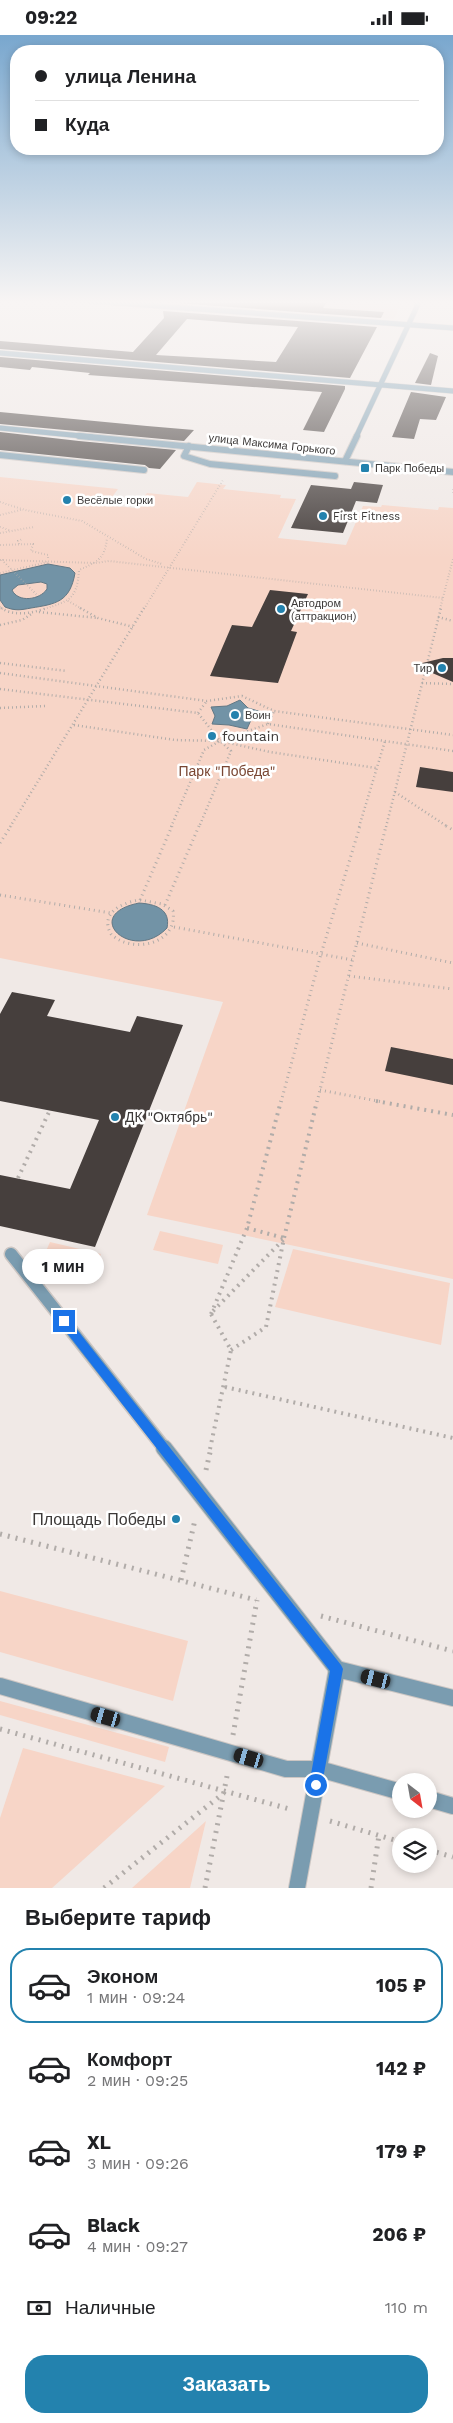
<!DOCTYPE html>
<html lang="ru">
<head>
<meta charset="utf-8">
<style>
  :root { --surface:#fff; --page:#f6f6f6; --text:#202124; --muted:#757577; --line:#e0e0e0; --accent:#2382ae }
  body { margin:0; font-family:"Work Sans",sans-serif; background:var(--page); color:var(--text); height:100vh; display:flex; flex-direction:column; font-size:19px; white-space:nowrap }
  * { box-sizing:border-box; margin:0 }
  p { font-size:16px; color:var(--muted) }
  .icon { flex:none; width:28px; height:28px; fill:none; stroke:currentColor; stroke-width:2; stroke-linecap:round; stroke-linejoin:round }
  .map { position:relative; height:1853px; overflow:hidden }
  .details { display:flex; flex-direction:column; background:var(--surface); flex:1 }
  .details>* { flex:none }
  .top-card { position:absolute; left:10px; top:10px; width:434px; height:110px; border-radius:20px; box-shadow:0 2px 8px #0003; display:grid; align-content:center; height:110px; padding:0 25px; background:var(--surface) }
  .needle { width:32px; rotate:149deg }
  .controls { position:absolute; left:392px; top:1738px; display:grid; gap:10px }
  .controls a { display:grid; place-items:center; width:45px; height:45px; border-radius:50%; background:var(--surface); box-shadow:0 2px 8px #0003; font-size:25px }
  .end { position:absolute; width:22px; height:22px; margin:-11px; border:6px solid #1a73e8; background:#fff; box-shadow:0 0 0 2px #fff }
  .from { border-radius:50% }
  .bubble { position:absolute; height:35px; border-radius:18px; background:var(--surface); box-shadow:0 2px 8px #0003; font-size:16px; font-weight:700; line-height:35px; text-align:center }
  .car { position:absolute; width:15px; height:30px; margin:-15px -8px; border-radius:6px; box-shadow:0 0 4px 1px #0007; background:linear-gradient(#222 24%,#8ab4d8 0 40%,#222 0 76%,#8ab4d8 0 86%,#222 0) }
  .top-card b { display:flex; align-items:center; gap:18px; height:48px; font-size:19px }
  .top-card b+b { border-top:1px solid var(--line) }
  .top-card i { width:12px; height:12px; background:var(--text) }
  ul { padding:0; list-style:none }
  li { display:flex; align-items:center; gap:15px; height:75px; margin:0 10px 8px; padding:0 15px; border:2px solid transparent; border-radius:20px }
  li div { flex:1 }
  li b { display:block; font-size:19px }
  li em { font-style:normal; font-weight:700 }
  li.current { border-color:var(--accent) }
  li>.icon { width:45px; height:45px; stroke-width:1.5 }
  h2 { padding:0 25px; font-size:22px; line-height:60px }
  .pay { display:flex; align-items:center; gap:12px; height:55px; padding:0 25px; font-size:19px }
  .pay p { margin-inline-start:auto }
  .cta { display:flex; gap:10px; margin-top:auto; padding:10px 25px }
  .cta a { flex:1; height:58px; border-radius:20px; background:var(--accent); color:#fff; font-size:20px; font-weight:700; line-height:58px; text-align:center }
  .status { display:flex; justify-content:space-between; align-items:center; height:35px; padding:0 25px; background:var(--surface); direction:ltr }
  .status svg { height:14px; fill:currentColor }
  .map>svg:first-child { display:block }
  .built { fill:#edddd7 }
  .green { fill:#f7d5c7 }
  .water { fill:#7293a6; stroke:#627885; fill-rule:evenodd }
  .building { fill:#463f3d; fill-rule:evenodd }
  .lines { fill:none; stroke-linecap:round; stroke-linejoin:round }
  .service-far1-casing { stroke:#ccc6c3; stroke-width:15 }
  .service-casing { stroke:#ccc6c3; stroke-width:18 }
  .minor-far2-casing { stroke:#ccc6c3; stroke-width:6 }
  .minor-far1-casing { stroke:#ccc6c3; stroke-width:8 }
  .minor-casing { stroke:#ccc6c3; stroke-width:18 }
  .tertiary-far1-casing { stroke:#ccc6c3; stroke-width:6 }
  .tertiary-casing { stroke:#ccc6c3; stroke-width:8 }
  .path-far4 { stroke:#b1aca9; stroke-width:2; stroke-dasharray:0.5 2.5; stroke-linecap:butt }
  .path-far3 { stroke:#b1aca9; stroke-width:2.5; stroke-dasharray:1 3; stroke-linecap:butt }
  .path-far2 { stroke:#b1aca9; stroke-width:3; stroke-dasharray:1 4; stroke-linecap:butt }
  .path-far1 { stroke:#b1aca9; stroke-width:4; stroke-dasharray:2 5; stroke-linecap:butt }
  .path { stroke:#b1aca9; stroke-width:5; stroke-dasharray:2 6; stroke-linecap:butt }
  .service-far1 { stroke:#7a9cb0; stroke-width:12 }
  .service { stroke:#7a9cb0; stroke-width:16 }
  .minor-far2 { stroke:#7a9cb0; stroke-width:5 }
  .minor-far1 { stroke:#7a9cb0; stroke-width:6 }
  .minor { stroke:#7a9cb0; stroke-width:16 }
  .tertiary-far1 { stroke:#7a9cb0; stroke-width:5 }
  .tertiary { stroke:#7a9cb0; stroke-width:6 }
  .route { fill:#1a73e8 }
  .poi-dot { fill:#2382ae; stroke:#fff; stroke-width:2 }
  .labels { text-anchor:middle; stroke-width:5; stroke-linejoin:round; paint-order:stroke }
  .far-street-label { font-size:11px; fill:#3c3938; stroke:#fff }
  .far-poi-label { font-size:11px; fill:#3c3938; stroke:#fff; text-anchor:start }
  .poi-label { font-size:14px; fill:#3c3938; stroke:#fff; text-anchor:start }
  .park-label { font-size:14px; fill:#794632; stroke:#fff }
  .near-poi-label { font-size:16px; fill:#3c3938; stroke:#fff; text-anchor:end }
</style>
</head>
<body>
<div class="status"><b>09:22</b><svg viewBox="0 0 49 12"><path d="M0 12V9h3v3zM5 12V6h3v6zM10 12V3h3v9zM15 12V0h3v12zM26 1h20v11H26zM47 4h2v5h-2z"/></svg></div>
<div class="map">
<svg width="453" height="1853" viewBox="0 0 453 1853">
  <rect width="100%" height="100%" fill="#f0e9e6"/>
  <!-- built -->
  <polygon class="built" points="136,265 403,265 394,284"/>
  <!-- green -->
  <g class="green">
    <polygon points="0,442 118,454 106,470 135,473 147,458 188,462 197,447 226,450 223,454 281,460 280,463 296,464 278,503 346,510 363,471 381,472 382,470 438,475 439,472 453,473 453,1244 147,1180 223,967 0,923"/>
    <polygon points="160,1196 223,1210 218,1229 153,1215"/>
    <polygon points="50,1207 101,1219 91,1242 40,1230"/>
    <polygon points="293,1214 450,1248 441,1310 275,1272"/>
    <polygon points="0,1556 188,1606 173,1666 0,1617"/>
    <polygon points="0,1666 169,1712 165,1727 0,1680"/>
    <polygon points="23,1713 165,1751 52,1853 0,1853 0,1783"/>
    <polygon points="206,1786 190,1853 132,1853"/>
  </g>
  <!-- water -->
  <g class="water">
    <path d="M48,529L70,533L75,538C70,567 56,569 31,573C21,575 15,576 5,572L0,565V540ZM41,547L47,549V554C40,565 18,568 12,555L18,550Z"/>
    <polygon points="240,665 248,673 265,678 251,685 247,694 229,690 212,689 215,681 211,672 227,671"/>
    <path d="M139,868C155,869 171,874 167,893C133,929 79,880 139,868Z"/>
  </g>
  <!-- building -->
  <g class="building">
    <polygon points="163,265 328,265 323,273 384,277 381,283 163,267"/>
    <path d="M163,276L377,292L350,343L0,314V306L133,317L164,283ZM187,284L249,289L298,292L276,327L156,320Z"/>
    <polygon points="430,318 438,321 431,350 415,348"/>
    <polygon points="0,322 345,351 345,354 324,397 303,395 322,357 88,340 90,338 32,332 30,335 0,332"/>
    <polygon points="411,357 446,362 436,385 420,384 414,404 392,402"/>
    <polygon points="0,377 147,391 194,395 184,406 0,389"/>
    <polygon points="0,397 79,406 176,415 160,434 149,433 145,430 0,415"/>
    <polygon points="354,447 383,450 377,468 356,466 343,498 291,493 311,450 351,454"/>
    <polygon points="270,555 308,559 291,596 297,597 278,648 210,641 232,590 252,592"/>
    <polygon points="443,623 453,623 453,647 414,630"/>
    <polygon points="420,732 453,737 453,757 416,752"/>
    <polygon points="12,957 55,965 47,981 130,997 137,981 183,990 95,1212 0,1191 0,1140 70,1154 99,1085 0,1066 0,979"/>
    <polygon points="391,1012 453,1024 453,1050 385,1036"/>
  </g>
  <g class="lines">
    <defs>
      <polyline id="service-far1" points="11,1219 165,1414"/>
      <polyline id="service" points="164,1413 337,1634"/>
      <g id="minor-far2">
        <polyline points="0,318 453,356"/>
        <polyline points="356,402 420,265"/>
      </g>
      <g id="minor-far1">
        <polyline points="189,411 184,421 210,429 335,441"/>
        <polyline points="0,420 144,435"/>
        <polyline points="345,426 357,401"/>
      </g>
      <g id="minor">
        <polyline points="0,1651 286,1734 319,1734 401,1757"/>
        <polyline points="429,1764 453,1771"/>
        <polyline points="297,1853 337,1634 453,1663"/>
      </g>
      <g id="tertiary-far1">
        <polyline points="77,265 453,293"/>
        <polyline points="0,393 92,402"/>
      </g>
      <polyline id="tertiary" points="79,401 453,437"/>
    </defs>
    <!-- service-far1 casing -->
    <use href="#service-far1" class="service-far1-casing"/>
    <!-- service casing -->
    <use href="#service" class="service-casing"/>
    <!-- minor-far2 casing -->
    <use href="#minor-far2" class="minor-far2-casing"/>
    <!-- minor-far1 casing -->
    <use href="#minor-far1" class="minor-far1-casing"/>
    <!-- minor casing -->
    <use href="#minor" class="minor-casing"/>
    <!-- tertiary-far1 casing -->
    <use href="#tertiary-far1" class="tertiary-far1-casing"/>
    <!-- tertiary casing -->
    <use href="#tertiary" class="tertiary-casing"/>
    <!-- path-far4 -->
    <g class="path-far4">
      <polyline points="453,454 453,458"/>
      <polyline points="0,467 25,475 82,486 146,524 162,529"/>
      <polyline points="0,480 21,475"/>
      <polyline points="0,492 9,495"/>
      <polyline points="0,498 34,492"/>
      <polyline points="19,509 18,506 23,504"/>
      <polyline points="0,510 33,509 31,516 48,520 48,525"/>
      <polyline points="0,525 95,528 109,526 443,563"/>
      <polyline points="2,525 37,560"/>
      <polyline points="0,538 48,527"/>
      <polyline points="68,566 82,574"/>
      <polyline points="0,572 3,574"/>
      <path d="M44,574C69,566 77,565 79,535C97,527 105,524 107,503"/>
      <polyline points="144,574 223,445"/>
      <polyline points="440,574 453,524"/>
    </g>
    <!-- path-far3 -->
    <g class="path-far3">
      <path d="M1,573C15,582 33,578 47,573"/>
      <polyline points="80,573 98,583 133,592"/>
      <polyline points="39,577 98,583"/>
      <polyline points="438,582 453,586"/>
      <polyline points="0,590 22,585 33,578"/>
      <polyline points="0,628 67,636"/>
      <polyline points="0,638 207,666 242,661 274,676 453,700"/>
      <polyline points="422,648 453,649"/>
      <polyline points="0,654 198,678 220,706 268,689 453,716"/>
      <polyline points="0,673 45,671"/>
      <polyline points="198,678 206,667"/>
      <polyline points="268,689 274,676"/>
      <polyline points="74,690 175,705 220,706 270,717 376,733"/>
      <polyline points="395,757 448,792"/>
      <polyline points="10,792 144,573"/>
      <polyline points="171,792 204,715 220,706 231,716 199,792"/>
      <polyline points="359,792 385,706"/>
      <polyline points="386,792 441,573"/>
    </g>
    <!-- path-far2 -->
    <g class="path-far2">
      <polyline points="446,791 453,795"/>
      <polyline points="0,808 11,791"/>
      <polyline points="0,860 111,878"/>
      <polyline points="140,865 172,791"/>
      <path d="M140,865L162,869L173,876C178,910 131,919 111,899C99,878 123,867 140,865Z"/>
      <polyline points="165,870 199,791"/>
      <polyline points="174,892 353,925"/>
      <polyline points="357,908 453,928"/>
      <polyline points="349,941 453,954"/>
      <polyline points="320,1055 383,1067"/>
      <polyline points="281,1067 321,919 360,791"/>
      <polyline points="317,1067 386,791"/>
    </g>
    <!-- path-far1 -->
    <g class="path-far1">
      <polyline points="376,1066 453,1080"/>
      <polyline points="18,1143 50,1075"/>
      <polyline points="247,1193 284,1203"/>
      <polyline points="213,1276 284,1204"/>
      <polyline points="211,1279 247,1193 281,1066"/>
      <polyline points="231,1315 266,1292 284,1203 317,1066"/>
      <polyline points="225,1352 453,1403"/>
      <polyline points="210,1414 231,1315 211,1279"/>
    </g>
    <!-- path -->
    <g class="path">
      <polyline points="206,1435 211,1413"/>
      <polyline points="0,1499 256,1565"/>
      <polyline points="181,1545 195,1485"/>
      <polyline points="321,1581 453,1616"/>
      <polyline points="0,1694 293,1775"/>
      <polyline points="233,1700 257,1565"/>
      <polyline points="330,1786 401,1807"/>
      <polyline points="429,1815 453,1822"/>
      <polyline points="104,1853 224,1758"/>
      <polyline points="205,1853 228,1736"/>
      <polyline points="371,1853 379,1800"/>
    </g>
    <!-- service-far1 -->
    <use href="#service-far1" class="service-far1"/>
    <!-- service -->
    <use href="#service" class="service"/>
    <!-- minor-far2 -->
    <use href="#minor-far2" class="minor-far2"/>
    <!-- minor-far1 -->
    <use href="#minor-far1" class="minor-far1"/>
    <!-- minor -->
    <use href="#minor" class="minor"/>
    <!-- tertiary-far1 -->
    <use href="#tertiary-far1" class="tertiary-far1"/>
    <!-- tertiary -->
    <use href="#tertiary" class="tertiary"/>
  </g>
  <!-- sky -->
  <linearGradient id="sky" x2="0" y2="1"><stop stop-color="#79a7ce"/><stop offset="0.51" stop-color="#f8f5f4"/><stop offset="1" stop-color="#f8f5f4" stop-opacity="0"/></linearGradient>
  <rect width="453" height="524" fill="url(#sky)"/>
  <!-- route -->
  <polygon class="route" points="64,1281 67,1282 341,1630 343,1634 321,1755 316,1757 311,1755 309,1750 330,1636 60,1289 60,1282"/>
  <!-- markers -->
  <g class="poi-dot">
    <rect x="360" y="428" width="10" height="10" rx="2.5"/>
    <circle cx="67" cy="465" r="5"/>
    <circle cx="323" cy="481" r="5"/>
    <circle cx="281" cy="574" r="5"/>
    <circle cx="442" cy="633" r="5"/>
    <circle cx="235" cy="680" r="5"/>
    <circle cx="212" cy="701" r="5"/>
    <circle cx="115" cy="1082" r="5"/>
    <circle cx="176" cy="1484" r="5"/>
  </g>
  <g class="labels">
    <!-- far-street labels -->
    <g class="far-street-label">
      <text transform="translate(272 409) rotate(6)" y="4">улица Максима Горького</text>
    </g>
    <!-- far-poi labels -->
    <g class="far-poi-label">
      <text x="375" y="437">Парк Победы</text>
      <text x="77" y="469">Весёлые горки</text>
      <text x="333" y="485">First Fitness</text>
      <text x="291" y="572">Автодром<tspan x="291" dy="13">(аттракцион)</tspan></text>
      <text x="432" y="637" text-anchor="end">Тир</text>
      <text x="245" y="684">Воин</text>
    </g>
    <!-- poi labels -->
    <g class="poi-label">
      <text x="222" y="706">fountain</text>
      <text x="125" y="1087">ДК "Октябрь"</text>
    </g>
    <!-- park labels -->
    <g class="park-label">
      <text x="227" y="741">Парк "Победа"</text>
    </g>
    <!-- near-poi labels -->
    <g class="near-poi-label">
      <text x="166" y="1490">Площадь Победы</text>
    </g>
  </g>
</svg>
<div class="controls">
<a><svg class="needle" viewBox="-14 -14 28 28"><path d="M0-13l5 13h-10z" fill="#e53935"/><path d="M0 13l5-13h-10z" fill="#757577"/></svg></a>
<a><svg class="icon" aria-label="layers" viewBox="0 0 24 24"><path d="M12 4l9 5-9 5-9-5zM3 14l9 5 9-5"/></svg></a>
</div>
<i class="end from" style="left:316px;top:1750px"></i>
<i class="end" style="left:64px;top:1286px"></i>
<div class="bubble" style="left:22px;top:1214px;width:82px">1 мин</div>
<i class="car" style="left:376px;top:1644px;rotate:284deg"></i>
<i class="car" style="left:106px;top:1682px;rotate:286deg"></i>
<i class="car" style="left:249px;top:1723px;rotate:286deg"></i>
<div class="top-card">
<b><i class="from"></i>улица Ленина</b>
<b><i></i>Куда</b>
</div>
</div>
<section class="details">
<h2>Выберите тариф</h2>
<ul>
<li class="current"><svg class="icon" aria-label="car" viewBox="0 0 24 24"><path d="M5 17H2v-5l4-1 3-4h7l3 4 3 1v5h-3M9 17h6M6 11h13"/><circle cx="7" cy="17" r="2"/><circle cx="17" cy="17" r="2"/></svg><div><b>Эконом</b><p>1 мин · 09:24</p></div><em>105 ₽</em></li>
<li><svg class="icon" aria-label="car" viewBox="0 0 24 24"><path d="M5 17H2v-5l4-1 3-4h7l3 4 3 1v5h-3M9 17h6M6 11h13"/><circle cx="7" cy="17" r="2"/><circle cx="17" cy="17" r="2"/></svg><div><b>Комфорт</b><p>2 мин · 09:25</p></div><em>142 ₽</em></li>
<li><svg class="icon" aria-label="car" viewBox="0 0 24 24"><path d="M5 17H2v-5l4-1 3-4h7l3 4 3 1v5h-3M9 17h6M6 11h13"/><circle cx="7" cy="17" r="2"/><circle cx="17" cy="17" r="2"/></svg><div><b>XL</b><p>3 мин · 09:26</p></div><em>179 ₽</em></li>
<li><svg class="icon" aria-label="car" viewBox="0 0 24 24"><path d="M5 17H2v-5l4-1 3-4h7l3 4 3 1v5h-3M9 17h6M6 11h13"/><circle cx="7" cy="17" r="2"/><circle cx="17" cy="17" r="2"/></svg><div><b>Black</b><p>4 мин · 09:27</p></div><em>206 ₽</em></li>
</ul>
<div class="pay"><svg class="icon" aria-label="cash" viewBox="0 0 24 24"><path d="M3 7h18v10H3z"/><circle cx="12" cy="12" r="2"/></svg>Наличные<p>110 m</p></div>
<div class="cta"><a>Заказать</a></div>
</section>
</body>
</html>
